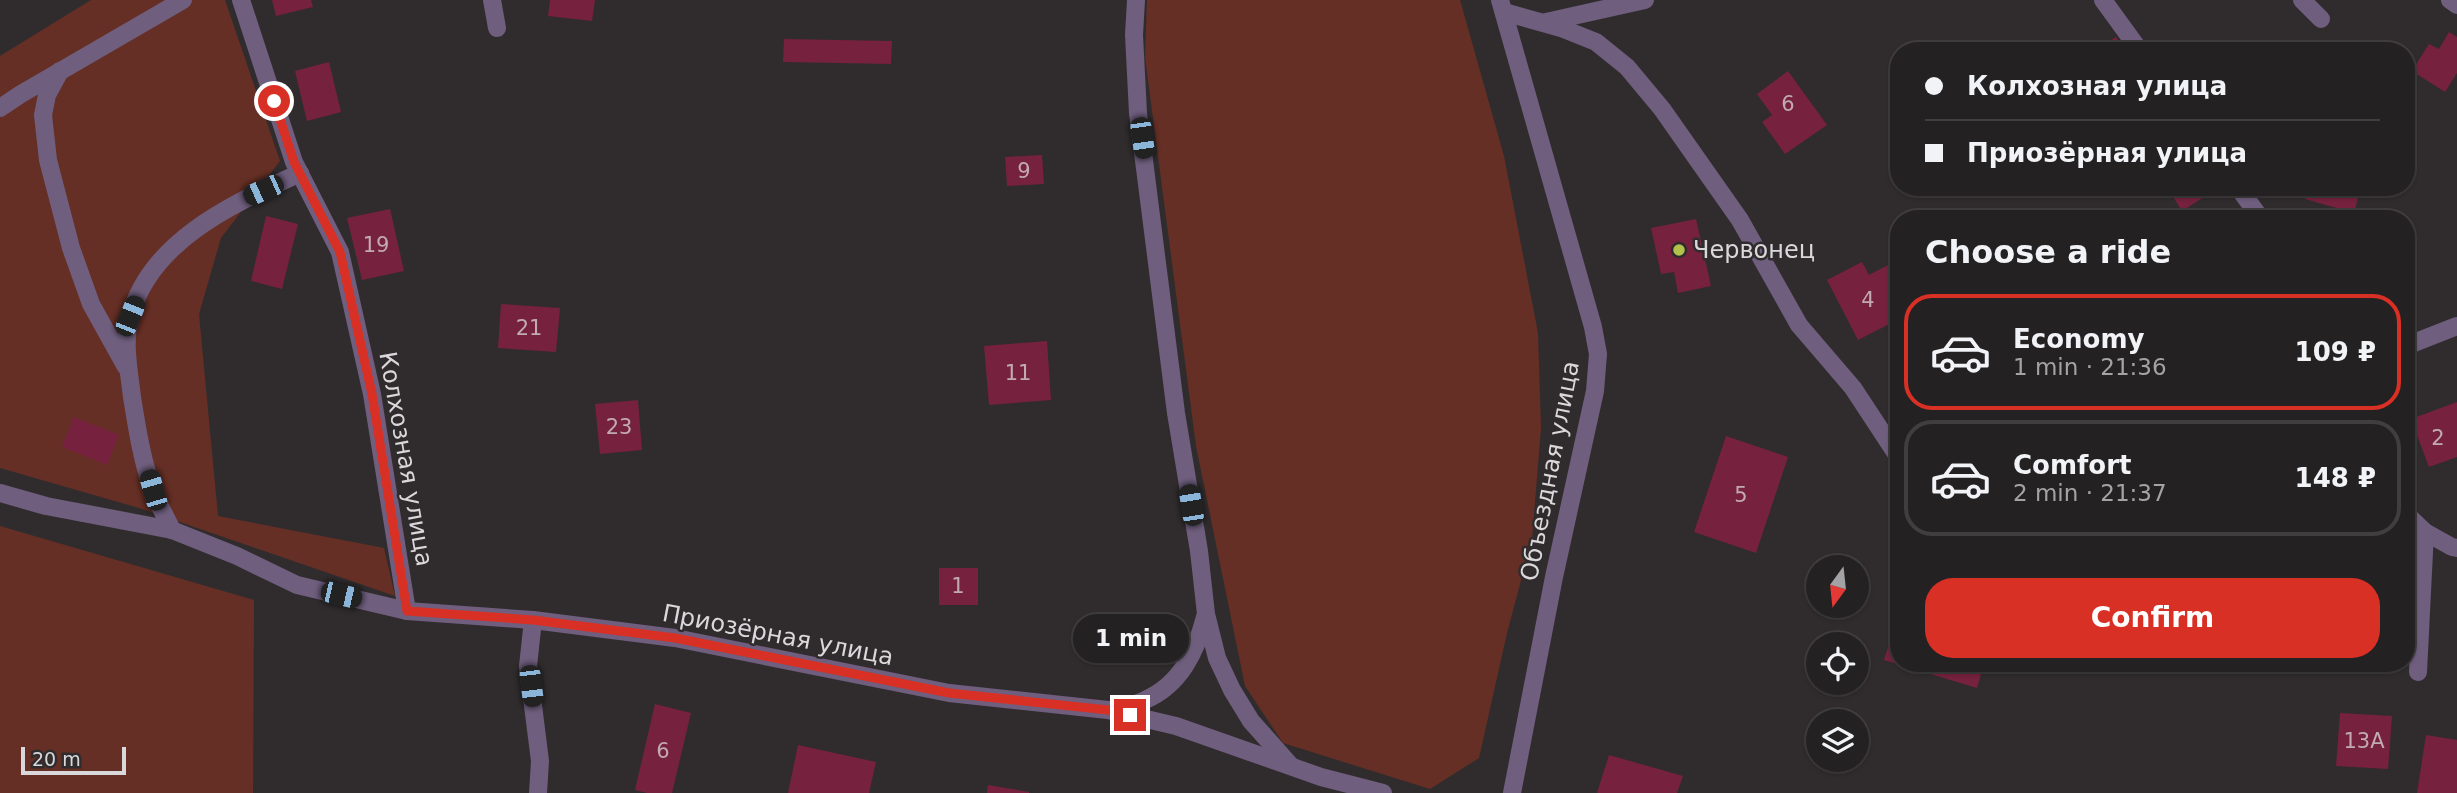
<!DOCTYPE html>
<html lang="en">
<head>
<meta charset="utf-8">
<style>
  :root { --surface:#242122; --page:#2c292a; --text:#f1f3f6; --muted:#a3a3a5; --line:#413e40; --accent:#d93025 }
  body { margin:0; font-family:"DejaVu Sans",sans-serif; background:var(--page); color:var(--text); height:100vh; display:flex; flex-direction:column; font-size:26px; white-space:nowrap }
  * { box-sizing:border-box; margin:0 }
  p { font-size:23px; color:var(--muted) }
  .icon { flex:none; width:38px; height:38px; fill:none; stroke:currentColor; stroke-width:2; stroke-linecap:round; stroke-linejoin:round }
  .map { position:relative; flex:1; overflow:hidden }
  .details { position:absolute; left:1890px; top:210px; width:525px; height:462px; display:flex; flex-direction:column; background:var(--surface); border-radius:28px; box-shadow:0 2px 5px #0004,0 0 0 2px var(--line) }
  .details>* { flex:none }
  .top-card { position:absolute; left:1890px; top:42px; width:525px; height:154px; border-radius:28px; box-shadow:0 2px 5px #0004,0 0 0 2px var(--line); display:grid; align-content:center; height:154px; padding:0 35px; background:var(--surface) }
  .needle { width:46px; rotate:195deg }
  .buttons { position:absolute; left:1806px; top:555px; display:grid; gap:14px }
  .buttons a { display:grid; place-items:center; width:63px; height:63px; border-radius:50%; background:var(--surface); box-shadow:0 2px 5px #0004,0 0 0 2px var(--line); font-size:35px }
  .scale { position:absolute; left:21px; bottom:18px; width:105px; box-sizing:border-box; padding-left:7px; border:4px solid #dad8da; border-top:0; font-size:19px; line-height:24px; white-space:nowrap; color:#dad8da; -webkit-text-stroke:5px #302c2e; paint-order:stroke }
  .end { position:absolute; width:32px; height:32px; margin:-16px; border:9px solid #d93025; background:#fff; box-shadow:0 0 0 4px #fff }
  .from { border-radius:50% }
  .bubble { position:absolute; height:49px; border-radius:24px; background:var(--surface); box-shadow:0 2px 5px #0004,0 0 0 2px var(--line); font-size:23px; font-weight:600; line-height:49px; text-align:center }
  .car { position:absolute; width:21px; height:42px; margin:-21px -10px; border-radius:9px; box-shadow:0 0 5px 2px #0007; background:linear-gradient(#222 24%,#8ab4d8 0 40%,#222 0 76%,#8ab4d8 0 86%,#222 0) }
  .top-card b { display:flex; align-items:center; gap:24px; height:66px; font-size:26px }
  .top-card b+b { border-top:2px solid var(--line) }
  .top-card i { width:18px; height:18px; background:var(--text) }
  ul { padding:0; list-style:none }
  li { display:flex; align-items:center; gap:21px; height:116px; margin:0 14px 10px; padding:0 21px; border:4px solid var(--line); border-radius:28px }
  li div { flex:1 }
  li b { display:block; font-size:26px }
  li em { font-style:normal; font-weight:600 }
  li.active { border-color:var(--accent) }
  li>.icon { width:63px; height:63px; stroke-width:1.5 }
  h2 { padding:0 35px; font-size:32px; line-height:84px }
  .primary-button { display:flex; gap:14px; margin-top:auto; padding:14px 35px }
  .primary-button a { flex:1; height:80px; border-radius:28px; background:var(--accent); color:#fff; font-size:28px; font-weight:600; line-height:80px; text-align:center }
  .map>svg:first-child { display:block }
  .green { fill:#652f25 }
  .building { fill:#76213d }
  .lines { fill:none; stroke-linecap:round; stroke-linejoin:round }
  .minor { stroke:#6f5e7e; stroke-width:18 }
  .route { stroke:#d93025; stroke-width:9 }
  .poi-dot { fill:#b3c24b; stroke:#302c2e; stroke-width:2.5 }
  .labels { text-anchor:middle; stroke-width:5; stroke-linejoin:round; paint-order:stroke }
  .number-label { font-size:21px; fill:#c1aab3 }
  .poi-label { font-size:24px; fill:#dad8da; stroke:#302c2e; text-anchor:start }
  .street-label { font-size:24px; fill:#dad8da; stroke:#302c2e }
</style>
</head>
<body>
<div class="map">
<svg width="2457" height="793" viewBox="0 0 2457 793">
  <rect width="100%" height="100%" fill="#302c2e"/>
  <!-- green -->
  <g class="green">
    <polygon points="91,0 225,0 280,161 221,238 199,314 218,516 384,548 395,596 139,508 0,468 0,56"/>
    <polygon points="1147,0 1460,0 1504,156 1538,333 1541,428 1532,539 1507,633 1479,758 1430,789 1283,743 1245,686 1196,446 1145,57"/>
    <polygon points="0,526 254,600 253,793 0,793"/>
  </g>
  <!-- building -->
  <g class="building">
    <polygon points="272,0 311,0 313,7 276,16"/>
    <polygon points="550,0 595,0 592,21 548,16"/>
    <polygon points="2449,32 2457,37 2457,73 2445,92 2412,71 2429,44 2439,49"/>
    <polygon points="2116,37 2124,51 2093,51"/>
    <polygon points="784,39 892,41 891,64 783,62"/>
    <polygon points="329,62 341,112 307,121 295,71"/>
    <polygon points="1788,71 1827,125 1785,154 1762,122 1772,115 1757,94"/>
    <polygon points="1042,155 1044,184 1007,186 1005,157"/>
    <polygon points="2167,187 2213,187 2215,190 2182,211"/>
    <polygon points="2308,187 2361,187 2354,213 2305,199"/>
    <polygon points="390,209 404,271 362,280 347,218"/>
    <polygon points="266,216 298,224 282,289 251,281"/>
    <polygon points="1696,219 1711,286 1678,293 1674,272 1661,274 1651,228"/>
    <polygon points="1862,262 1869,275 1892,263 1899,276 1899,319 1858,340 1827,280"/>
    <polygon points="501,304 560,308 556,352 498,348"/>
    <polygon points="1047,341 1051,400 989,405 984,346"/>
    <polygon points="638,400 642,450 600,454 595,404"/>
    <polygon points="2457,402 2457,457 2429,467 2411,419"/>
    <polygon points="74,417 119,435 107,465 62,447"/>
    <polygon points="1726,436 1788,457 1756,553 1694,532"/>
    <rect x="939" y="568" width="39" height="37"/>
    <polygon points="1894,628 1899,629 1899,663 1984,663 1977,688 1884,660"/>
    <polygon points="2330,663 2392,663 2392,665 2331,673"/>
    <polygon points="655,704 691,713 672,793 647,793 635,790"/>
    <polygon points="2340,713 2392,716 2388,769 2336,766"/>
    <polygon points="2426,735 2457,740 2457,793 2417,793"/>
    <polygon points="798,745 876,762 869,793 788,793"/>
    <polygon points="1609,755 1683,776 1677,793 1597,793"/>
    <polygon points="988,785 1029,792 1029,793 987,793"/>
  </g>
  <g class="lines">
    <!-- minor -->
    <g class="minor">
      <polyline points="241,0 294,162 340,252 372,394 407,611"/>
      <polyline points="492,0 497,28"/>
      <polyline points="1136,0 1134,35 1138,113 1176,413 1199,551 1206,614 1217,658 1232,690 1251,721 1290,765"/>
      <polyline points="1500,0 1593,327 1598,354 1595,391 1554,577 1512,793"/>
      <polyline points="2103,0 2140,51"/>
      <polyline points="2302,0 2321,19"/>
      <polyline points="2450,0 2457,5"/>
      <polyline points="1504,12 1561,28 1596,42 1627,67 1662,109 1740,220 1799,325 1853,388 1899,458"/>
      <polyline points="1546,22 1645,0"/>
      <polyline points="60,71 47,95 43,115 48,160 71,248 91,304 126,367"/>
      <polyline points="0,108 21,94 183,0"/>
      <polyline points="2238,187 2261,219"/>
      <polyline points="2406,346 2457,326"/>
      <polyline points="0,493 46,506 172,530 237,556 297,585 407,611 533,620 675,638 949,693 1108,710 1176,726 1321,777 1383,793"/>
      <polyline points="2406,514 2425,532 2452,547 2457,548"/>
      <path d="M172,530C166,517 158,504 153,491C142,461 137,428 132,397C129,371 123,342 130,317C150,240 235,203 300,173"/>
      <polyline points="533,620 528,666 540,761 538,793"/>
      <polyline points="2418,672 2425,532"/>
      <path d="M1113,709C1123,706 1136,705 1145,700C1180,685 1196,652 1205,617"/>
    </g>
  </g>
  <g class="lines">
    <!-- route -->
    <polyline class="route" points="274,101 294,162 340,252 372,394 407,611 533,620 675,638 949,693 1108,710 1130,715"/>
  </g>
  <!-- markers -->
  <circle class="poi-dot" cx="1679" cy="250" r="7"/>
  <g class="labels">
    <!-- number labels -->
    <g class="number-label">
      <text x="1788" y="111">6</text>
      <text x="1024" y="178">9</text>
      <text x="376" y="252">19</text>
      <text x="1868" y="307">4</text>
      <text x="529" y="335">21</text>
      <text x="1018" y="380">11</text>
      <text x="619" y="434">23</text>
      <text x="2438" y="445">2</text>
      <text x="1741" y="502">5</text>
      <text x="958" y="593">1</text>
      <text x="2364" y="748">13А</text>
      <text x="663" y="758">6</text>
    </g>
    <!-- poi labels -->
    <g class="poi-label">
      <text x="1693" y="258">Червонец</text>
    </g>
    <!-- street labels -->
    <g class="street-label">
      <text transform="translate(406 459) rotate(80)" y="8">Колхозная улица</text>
      <text transform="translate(1550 471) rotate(-79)" y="8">Объездная улица</text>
      <text transform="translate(778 635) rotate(11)" y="8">Приозёрная улица</text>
    </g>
  </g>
</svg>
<div class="buttons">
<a><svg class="needle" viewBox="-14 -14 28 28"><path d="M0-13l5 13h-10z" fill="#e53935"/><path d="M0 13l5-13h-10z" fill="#a3a3a5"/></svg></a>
<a><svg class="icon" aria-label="locate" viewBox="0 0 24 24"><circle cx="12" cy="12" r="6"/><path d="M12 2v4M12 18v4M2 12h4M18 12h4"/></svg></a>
<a><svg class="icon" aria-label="layers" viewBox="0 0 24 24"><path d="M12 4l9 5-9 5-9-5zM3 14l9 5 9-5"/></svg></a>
</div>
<div class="scale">20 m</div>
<i class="end from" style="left:274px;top:101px"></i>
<i class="end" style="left:1130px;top:715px"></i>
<div class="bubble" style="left:1073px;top:614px;width:116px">1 min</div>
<i class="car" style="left:1142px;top:138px;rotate:172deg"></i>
<i class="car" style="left:263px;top:190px;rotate:246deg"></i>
<i class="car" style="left:130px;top:316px;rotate:22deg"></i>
<i class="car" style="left:153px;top:490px;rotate:344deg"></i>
<i class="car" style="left:1191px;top:505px;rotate:351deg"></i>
<i class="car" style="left:341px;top:595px;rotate:103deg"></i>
<i class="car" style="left:531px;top:686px;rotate:173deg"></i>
<div class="top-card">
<b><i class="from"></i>Колхозная улица</b>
<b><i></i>Приозёрная улица</b>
</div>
<section class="details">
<h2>Choose a ride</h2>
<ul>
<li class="active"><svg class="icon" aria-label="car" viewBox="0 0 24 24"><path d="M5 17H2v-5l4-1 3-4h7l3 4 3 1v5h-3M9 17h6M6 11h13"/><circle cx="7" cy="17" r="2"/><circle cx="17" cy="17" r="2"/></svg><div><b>Economy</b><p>1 min · 21:36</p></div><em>109 ₽</em></li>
<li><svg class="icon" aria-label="car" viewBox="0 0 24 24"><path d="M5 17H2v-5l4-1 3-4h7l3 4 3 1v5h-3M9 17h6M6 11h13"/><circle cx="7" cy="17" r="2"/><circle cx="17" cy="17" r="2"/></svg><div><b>Comfort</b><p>2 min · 21:37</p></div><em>148 ₽</em></li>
</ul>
<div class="primary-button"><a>Confirm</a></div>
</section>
</div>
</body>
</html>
